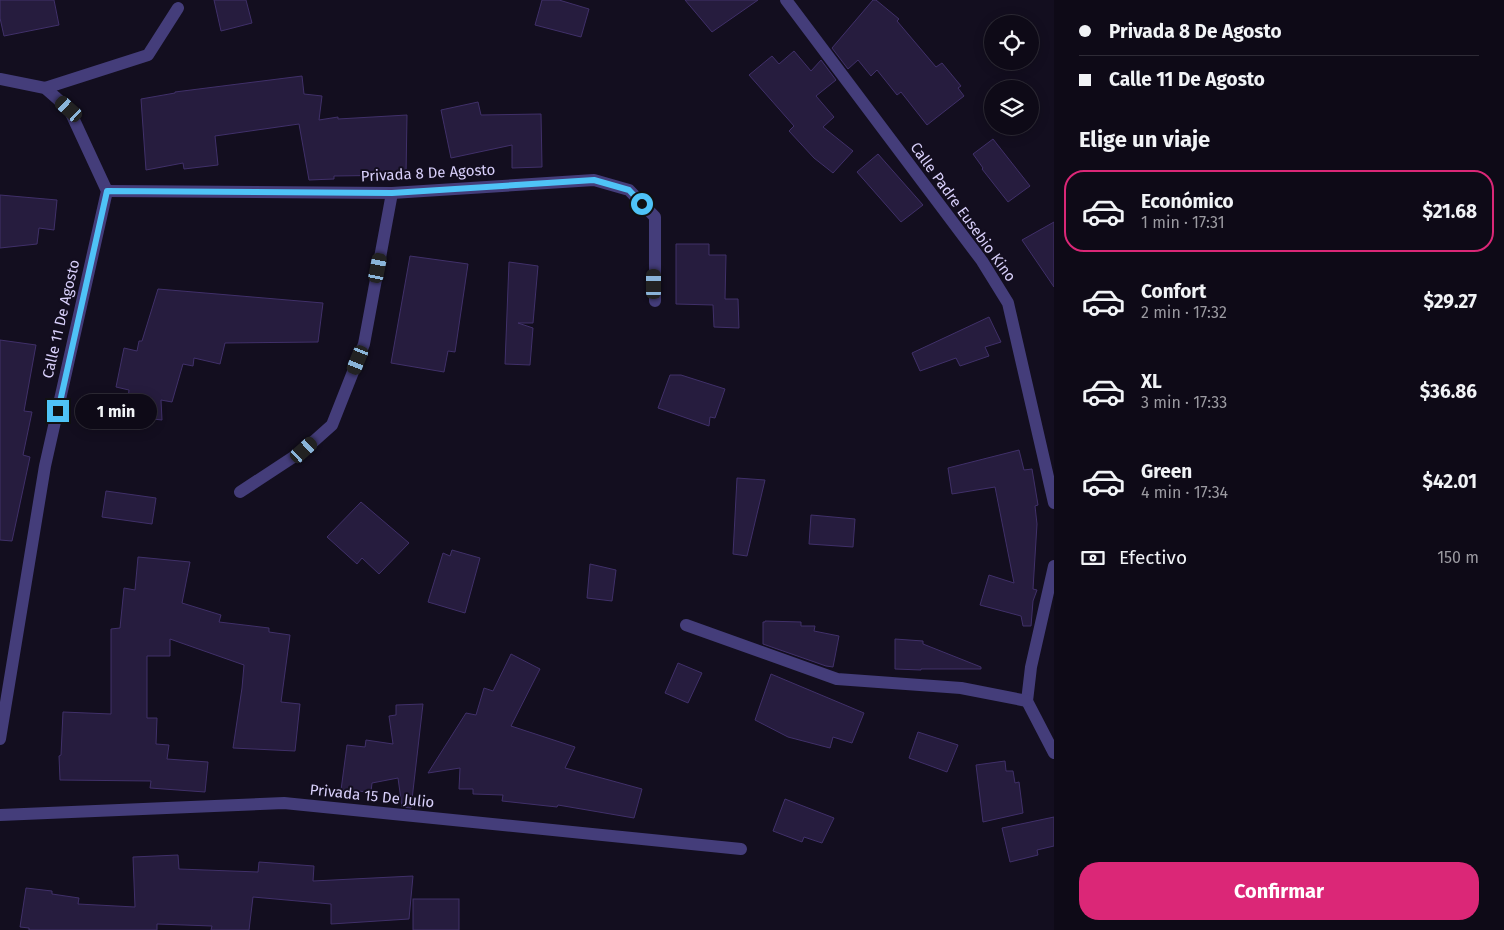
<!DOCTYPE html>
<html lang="es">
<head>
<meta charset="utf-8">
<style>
  :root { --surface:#0e0a17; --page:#171320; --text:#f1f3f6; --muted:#9b9aa1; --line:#2e2b36; --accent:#db2777 }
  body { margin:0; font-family:"Fira Sans",sans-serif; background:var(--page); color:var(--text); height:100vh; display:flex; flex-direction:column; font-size:19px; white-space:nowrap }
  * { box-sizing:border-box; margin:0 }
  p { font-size:16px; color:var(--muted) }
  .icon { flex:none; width:28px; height:28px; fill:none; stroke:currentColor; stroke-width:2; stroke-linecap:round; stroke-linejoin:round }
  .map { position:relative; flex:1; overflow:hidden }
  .drawer { display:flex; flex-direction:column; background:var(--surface); width:450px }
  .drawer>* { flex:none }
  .guide { display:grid; align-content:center; height:110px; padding:0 25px; background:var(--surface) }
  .tools { position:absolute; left:984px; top:15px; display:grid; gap:10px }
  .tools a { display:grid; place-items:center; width:55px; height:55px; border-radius:50%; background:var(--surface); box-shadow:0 2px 12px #0003,0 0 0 1px var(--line); font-size:25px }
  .end { position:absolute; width:22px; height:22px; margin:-11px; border:6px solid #4fc3f7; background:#111; box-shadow:0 0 0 2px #111 }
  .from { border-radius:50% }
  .bubble { position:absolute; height:35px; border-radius:18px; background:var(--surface); box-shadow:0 2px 12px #0003,0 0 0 1px var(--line); font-size:16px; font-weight:700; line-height:35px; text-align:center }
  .car { position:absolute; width:15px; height:30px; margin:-15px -8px; border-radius:6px; box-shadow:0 0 4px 1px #0007; background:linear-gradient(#222 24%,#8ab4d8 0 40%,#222 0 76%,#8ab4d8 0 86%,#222 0) }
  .guide b { display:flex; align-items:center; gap:18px; height:48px; font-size:19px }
  .guide b+b { border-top:1px solid var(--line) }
  .guide i { width:12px; height:12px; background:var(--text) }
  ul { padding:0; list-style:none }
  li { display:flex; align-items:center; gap:15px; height:82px; margin:0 10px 8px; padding:0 15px; border:2px solid transparent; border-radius:20px }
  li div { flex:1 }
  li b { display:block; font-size:19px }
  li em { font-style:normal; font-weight:700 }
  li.current { border-color:var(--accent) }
  li>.icon { width:45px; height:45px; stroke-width:1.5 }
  h2 { padding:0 25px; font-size:22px; line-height:60px }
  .pay { display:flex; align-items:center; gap:12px; height:55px; padding:0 25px; font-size:19px }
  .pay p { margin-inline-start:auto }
  .primary-button { display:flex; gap:10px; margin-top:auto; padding:10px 25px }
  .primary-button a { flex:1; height:58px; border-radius:20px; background:var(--accent); color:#fff; font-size:20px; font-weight:700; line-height:58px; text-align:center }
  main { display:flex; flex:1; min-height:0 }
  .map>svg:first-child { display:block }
  .building { fill:#261c3e; stroke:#403069 }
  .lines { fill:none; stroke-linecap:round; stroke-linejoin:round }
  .minor { stroke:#443d7a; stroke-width:12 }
  .route { stroke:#4fc3f7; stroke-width:6 }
  .labels { text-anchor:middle; stroke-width:4; stroke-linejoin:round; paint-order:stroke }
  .street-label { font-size:15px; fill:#d9d0fb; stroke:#130e1f }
</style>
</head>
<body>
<main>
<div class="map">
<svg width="1054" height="930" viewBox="0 0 1054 930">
  <rect width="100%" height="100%" fill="#130e1f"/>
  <!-- building -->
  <g class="building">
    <polygon points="0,0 54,0 59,25 4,36 0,18"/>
    <polygon points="214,0 246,0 252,23 221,31"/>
    <polygon points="542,0 559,0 589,9 581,37 535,25"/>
    <polygon points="685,0 758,0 712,32"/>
    <polygon points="873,0 876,0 899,19 897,21 936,67 942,63 961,86 958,88 964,96 927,125 901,92 897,95 877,70 871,76 858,60 848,69 832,48"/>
    <polygon points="794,51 811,71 821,60 836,80 816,96 834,117 823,127 853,151 833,173 814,158 789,131 794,126 749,75 772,56 779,64"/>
    <polygon points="302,76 304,94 322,96 319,120 338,117 338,119 407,115 406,175 334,176 334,179 309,180 299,124 215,136 218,165 184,169 183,163 146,170 141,99 175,93 175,92"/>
    <polygon points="478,102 481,115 541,114 542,167 512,168 512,145 451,158 441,110"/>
    <polygon points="993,139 1030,186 1008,202 982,169 983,168 973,154"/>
    <polygon points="878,154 923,205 901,222 857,172"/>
    <polygon points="0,195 57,200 54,230 39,228 37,244 0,248"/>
    <polygon points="1054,222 1054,287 1022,240"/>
    <polygon points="676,244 709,244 709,255 726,255 725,299 738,299 739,328 714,327 713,305 676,304"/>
    <polygon points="410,256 468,264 455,352 448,351 444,372 391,363"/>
    <polygon points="509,262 538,266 533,323 518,323 533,328 530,365 505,364"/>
    <polygon points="158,289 323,303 318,342 225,343 220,364 194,358 193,366 183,364 172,402 161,400 162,420 126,416 129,390 116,387 124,348 137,351 139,341 142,341"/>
    <polygon points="989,317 1001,342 985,347 989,356 960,366 956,358 920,371 912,353"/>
    <polygon points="0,340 36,345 24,411 32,412 23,455 30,457 12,541 0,540"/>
    <polygon points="670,375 681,375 725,389 715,418 710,417 709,426 658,408"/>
    <polygon points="1019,450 1024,470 1032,469 1038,505 1035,506 1037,524 1033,589 1037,590 1033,601 1031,626 1023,626 1021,616 980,605 989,575 1014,583 995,487 952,494 948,468"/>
    <polygon points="737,478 765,480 747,556 733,554"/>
    <polygon points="106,491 156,498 152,524 102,517"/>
    <polygon points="361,502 409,543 379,574 362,558 357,564 327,537"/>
    <polygon points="811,515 855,519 853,547 809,544"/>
    <polygon points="452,550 480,558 465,613 428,602 443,553 450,556"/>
    <polygon points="138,557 190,562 182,603 221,615 219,622 269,628 269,632 290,635 281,702 300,704 295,751 233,748 242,688 244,665 170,639 170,656 147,656 147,718 157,718 156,744 169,745 167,759 208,762 205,792 150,788 151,781 60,780 59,756 61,755 63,712 111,714 111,629 120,628 124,588 135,590"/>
    <polygon points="590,564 616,570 612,601 587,598"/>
    <polygon points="765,621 801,622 801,626 815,626 814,631 839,636 833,667 826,666 763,644 763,622 765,622"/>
    <polygon points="895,639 923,641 923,644 981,667 981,669 921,669 921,670 895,669"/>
    <polygon points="511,654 540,669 511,726 575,747 565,768 642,789 634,818 558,805 557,807 502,801 503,795 473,794 473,789 459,789 460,768 428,773 466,713 476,715 484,688 493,691"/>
    <polygon points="678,663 702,673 688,703 665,693"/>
    <polygon points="771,674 864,713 852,743 833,737 830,748 788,737 755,720"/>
    <polygon points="423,704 411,808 402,807 398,778 372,783 371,792 341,790 347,745 365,747 366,740 393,744 389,716 396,715 396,705"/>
    <polygon points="918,732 958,745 947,772 909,758"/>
    <polygon points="1005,761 1006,771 1013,771 1015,783 1019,782 1023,813 983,822 976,765"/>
    <polygon points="785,799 834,818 822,843 804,837 802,842 773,831"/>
    <polygon points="1054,817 1054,846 1037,850 1038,855 1010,862 1002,828"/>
    <polygon points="178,855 179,869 258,872 259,862 314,866 313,881 413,876 409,919 331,924 331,904 253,897 249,930 211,930 212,926 157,924 157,930 29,930 29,928 20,927 26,888 52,891 52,894 79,898 78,904 135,907 133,857"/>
    <rect x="413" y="899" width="46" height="31"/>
  </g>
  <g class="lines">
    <!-- minor -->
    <g class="minor">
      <polyline points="786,0 982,261 1008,303 1054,503"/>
      <polyline points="0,79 45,88 69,109 107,191 45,466 0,739"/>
      <polyline points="45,88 148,55 178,8"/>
      <polyline points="107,191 392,193 594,180 629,190 655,217 655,301"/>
      <polyline points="240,492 304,450 332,425 364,344 392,193"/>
      <polyline points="1054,566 1031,667 1027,701 1054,753"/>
      <polyline points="686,625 837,679 961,688 1027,701"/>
      <polyline points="0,815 284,803 741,849"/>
    </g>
  </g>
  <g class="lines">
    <!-- route -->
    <polyline class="route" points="58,411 107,191 392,193 594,180 629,190 642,204"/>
  </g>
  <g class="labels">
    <!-- street labels -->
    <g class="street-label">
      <text transform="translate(428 173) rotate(-3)" y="5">Privada 8 De Agosto</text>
      <text transform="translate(963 212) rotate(54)" y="5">Calle Padre Eusebio Kino</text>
      <text transform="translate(61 319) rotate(-77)" y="5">Calle 11 De Agosto</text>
      <text transform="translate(372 796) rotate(6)" y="5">Privada 15 De Julio</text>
    </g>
  </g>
</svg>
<div class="tools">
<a><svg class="icon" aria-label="locate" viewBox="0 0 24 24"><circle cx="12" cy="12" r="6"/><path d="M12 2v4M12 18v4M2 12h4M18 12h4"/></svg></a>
<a><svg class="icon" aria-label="layers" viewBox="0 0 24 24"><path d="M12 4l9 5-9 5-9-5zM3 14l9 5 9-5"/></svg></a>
</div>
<i class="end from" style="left:642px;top:204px"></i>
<i class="end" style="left:58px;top:411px"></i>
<div class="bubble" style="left:75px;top:394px;width:82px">1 min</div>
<i class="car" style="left:69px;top:109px;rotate:312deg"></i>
<i class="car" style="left:378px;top:268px;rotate:11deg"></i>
<i class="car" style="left:654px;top:284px;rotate:0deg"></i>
<i class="car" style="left:358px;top:360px;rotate:202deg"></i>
<i class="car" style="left:304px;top:450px;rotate:48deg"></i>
</div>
<section class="drawer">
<div class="guide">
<b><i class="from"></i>Privada 8 De Agosto</b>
<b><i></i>Calle 11 De Agosto</b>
</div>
<h2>Elige un viaje</h2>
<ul>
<li class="current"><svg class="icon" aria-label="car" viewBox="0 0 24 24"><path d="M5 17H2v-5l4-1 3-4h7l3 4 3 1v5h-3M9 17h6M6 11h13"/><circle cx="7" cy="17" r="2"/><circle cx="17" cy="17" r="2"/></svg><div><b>Económico</b><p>1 min · 17:31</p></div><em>$21.68</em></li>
<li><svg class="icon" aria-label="car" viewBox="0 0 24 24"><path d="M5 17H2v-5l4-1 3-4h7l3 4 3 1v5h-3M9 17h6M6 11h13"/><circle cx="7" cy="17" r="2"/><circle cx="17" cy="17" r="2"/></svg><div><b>Confort</b><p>2 min · 17:32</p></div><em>$29.27</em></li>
<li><svg class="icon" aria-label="car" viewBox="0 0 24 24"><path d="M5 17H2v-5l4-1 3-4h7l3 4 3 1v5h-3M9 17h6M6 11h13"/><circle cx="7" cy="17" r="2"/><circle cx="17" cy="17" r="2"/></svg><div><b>XL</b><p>3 min · 17:33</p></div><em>$36.86</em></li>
<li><svg class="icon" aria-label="car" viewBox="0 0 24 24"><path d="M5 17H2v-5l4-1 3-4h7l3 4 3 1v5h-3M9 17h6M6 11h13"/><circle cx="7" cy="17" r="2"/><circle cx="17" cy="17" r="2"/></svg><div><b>Green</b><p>4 min · 17:34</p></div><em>$42.01</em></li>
</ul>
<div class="pay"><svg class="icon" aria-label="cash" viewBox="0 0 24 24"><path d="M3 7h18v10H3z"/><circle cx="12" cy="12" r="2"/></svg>Efectivo<p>150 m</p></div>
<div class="primary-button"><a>Confirmar</a></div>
</section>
</main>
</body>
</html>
